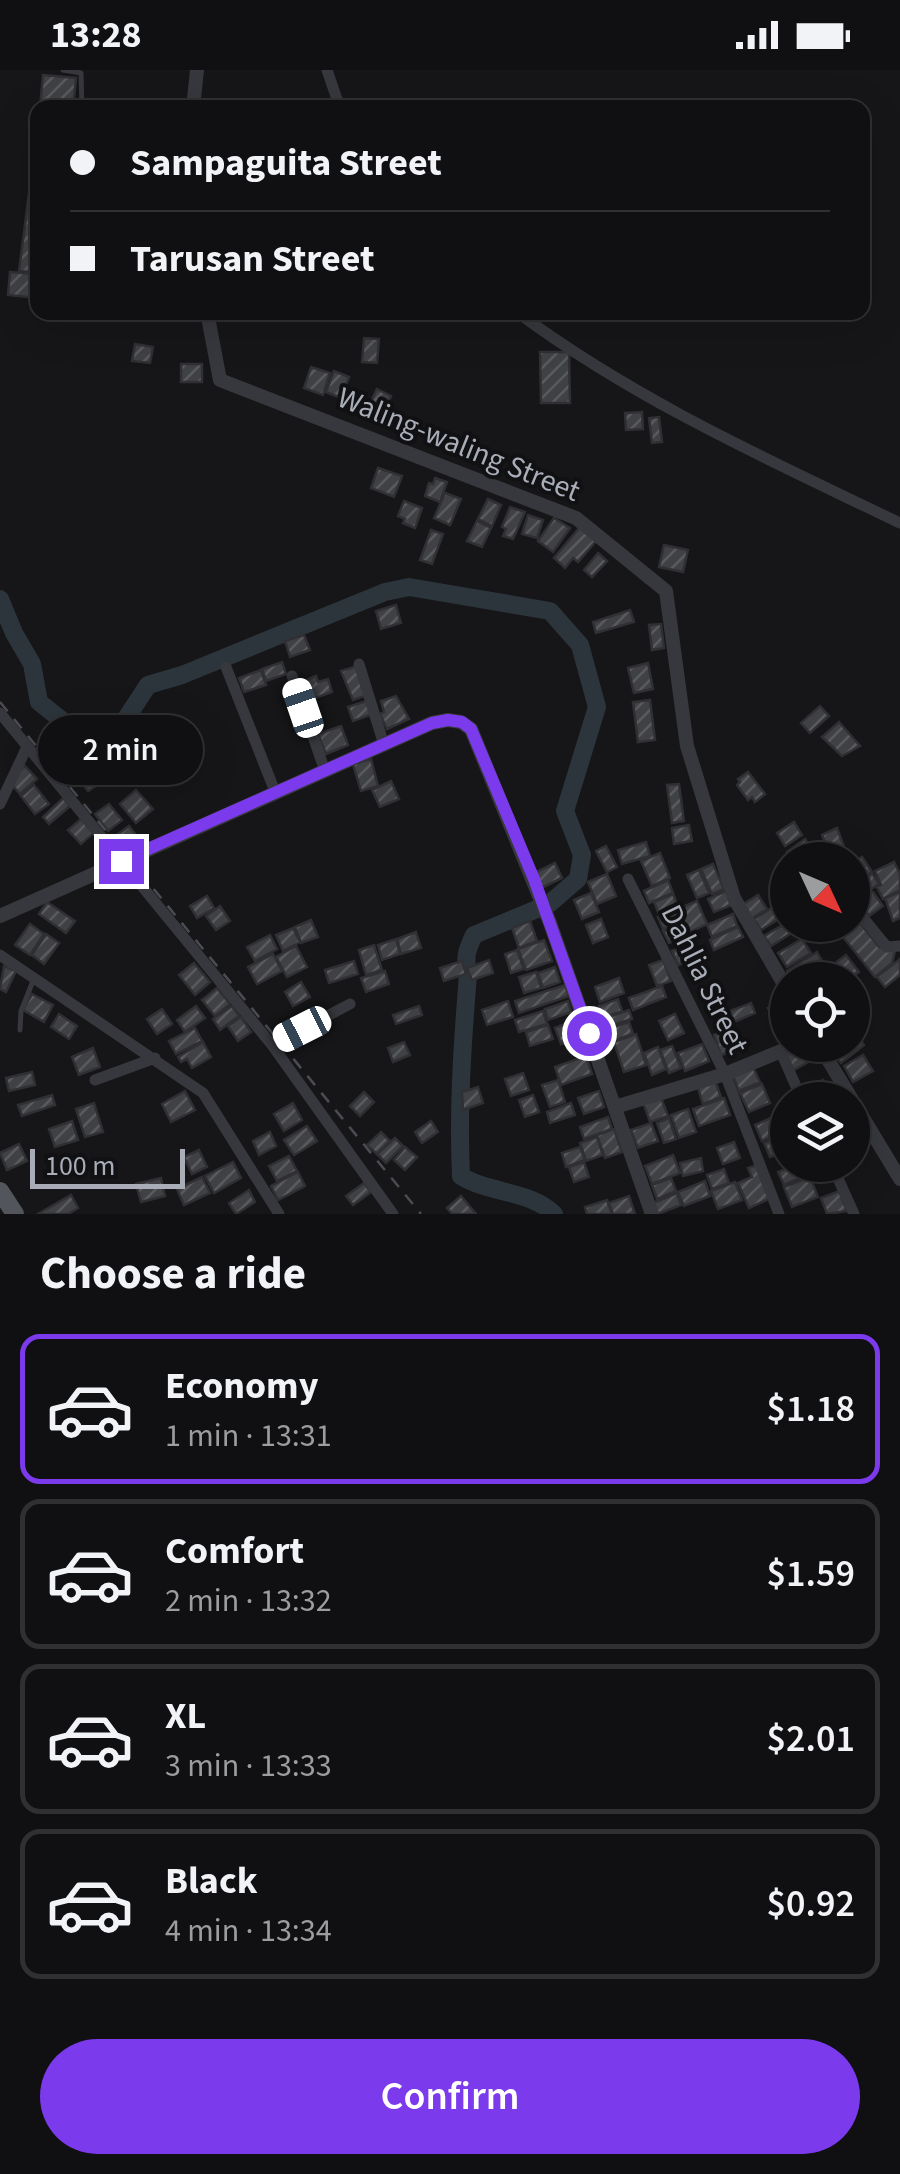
<!DOCTYPE html>
<html lang="en">
<head>
<meta charset="utf-8">
<style>
  :root { --surface:#101012; --page:#19191b; --text:#f1f3f6; --muted:#9c9d9f; --line:#303032; --accent:#7c3aed }
  body { margin:0; font-family:"Source Sans 3",sans-serif; background:var(--page); color:var(--text); height:100vh; display:flex; flex-direction:column; font-size:38px; white-space:nowrap }
  * { box-sizing:border-box; margin:0 }
  p { font-size:32px; color:var(--muted) }
  .icon { flex:none; width:55px; height:55px; fill:none; stroke:currentColor; stroke-width:2; stroke-linecap:round; stroke-linejoin:round }
  .map { position:relative; height:1144px; overflow:hidden }
  .panel { display:flex; flex-direction:column; background:var(--surface); flex:1 }
  .panel>* { flex:none }
  .top-card { position:absolute; left:30px; top:30px; width:840px; height:220px; border-radius:20px; box-shadow:0 10px 40px #0002,0 0 0 2px var(--line); display:grid; align-content:center; height:220px; padding:0 40px; background:var(--surface) }
  .needle { width:65px; rotate:134deg }
  .tools { position:absolute; left:770px; top:772px; display:grid; gap:20px }
  .tools a { display:grid; place-items:center; width:100px; height:100px; border-radius:50%; background:var(--surface); box-shadow:0 10px 40px #0002,0 0 0 2px var(--line); font-size:50px }
  .scale { position:absolute; left:30px; bottom:25px; width:155px; box-sizing:border-box; padding-left:10px; border:5px solid #a8adb8; border-top:0; font-size:28px; line-height:35px; white-space:nowrap; color:#a8adb8; -webkit-text-stroke:8px #111113; paint-order:stroke }
  .end { position:absolute; width:45px; height:45px; margin:-22px; border:12px solid #7c3aed; background:#fff; box-shadow:0 0 0 5px #fff }
  .from { border-radius:50% }
  .bubble { position:absolute; height:70px; border-radius:35px; background:var(--surface); box-shadow:0 10px 40px #0002,0 0 0 2px var(--line); font-size:32px; font-weight:600; line-height:70px; text-align:center }
  .car { position:absolute; width:30px; height:60px; margin:-30px -15px; border-radius:12px; box-shadow:0 0 8px 2px #0007; background:linear-gradient(#fff 24%,#345 0 40%,#fff 0 76%,#345 0 86%,#fff 0) }
  .top-card b { display:flex; align-items:center; gap:35px; height:95px; font-size:38px }
  .top-card b+b { border-top:2px solid var(--line) }
  .top-card i { width:25px; height:25px; background:var(--text) }
  ul { padding:0; list-style:none }
  li { display:flex; align-items:center; gap:30px; height:150px; margin:0 20px 15px; padding:0 20px; border:5px solid var(--line); border-radius:20px }
  li div { flex:1 }
  li b { display:block; font-size:38px }
  li em { font-style:normal; font-weight:600 }
  li.current { border-color:var(--accent) }
  li>.icon { width:90px; height:90px; stroke-width:1.5 }
  h2 { padding:0 40px; font-size:45px; line-height:120px }
  .action { display:flex; gap:20px; margin-top:auto; padding:20px 40px }
  .action a { flex:1; height:115px; border-radius:60px; background:var(--accent); color:#fff; font-size:40px; font-weight:600; line-height:115px; text-align:center }
  .status { display:flex; justify-content:space-between; align-items:center; height:70px; padding:0 50px; background:var(--surface); direction:ltr }
  .status svg { height:28px; fill:currentColor }
  .map>svg:first-child { display:block }
  .lines { fill:none; stroke-linecap:round; stroke-linejoin:round }
  .river { stroke:#2c353c; stroke-width:18 }
  .building { fill:url(#building-hatch); stroke:#303034; stroke-width:2.5 }
  .service { stroke:#37383d; stroke-width:5 }
  .minor { stroke:#37383d; stroke-width:11 }
  .tertiary { stroke:#37383d; stroke-width:14 }
  .primary { stroke:#53555c; stroke-width:18 }
  .rail { stroke:#4a4c52; stroke-width:2.5; stroke-dasharray:12 10; stroke-linecap:butt }
  .route { stroke:#7c3aed; stroke-width:12 }
  .labels { text-anchor:middle; stroke-width:8; stroke-linejoin:round; paint-order:stroke }
  .street-label { font-size:30px; fill:#a8adb8; stroke:#111113 }
</style>
</head>
<body>
<div class="status"><b>13:28</b><svg viewBox="0 0 49 12"><path d="M0 12V9h3v3zM5 12V6h3v6zM10 12V3h3v9zM15 12V0h3v12zM26 1h20v11H26zM47 4h2v5h-2z"/></svg></div>
<div class="map">
<svg width="900" height="1144" viewBox="0 0 900 1144">
  <defs>
    <pattern id="building-hatch" width="6" height="6" patternUnits="userSpaceOnUse" patternTransform="scale(2.5)"><rect width="6" height="6" fill="#404145"/><path d="M-1 1l2-2M0 6l6-6M5 7l2-2" fill="none" stroke="#595a5e"/></pattern>
  </defs>
  <rect width="100%" height="100%" fill="#161618"/>
  <g class="lines">
    <!-- river -->
    <path class="river" d="M0,529L14,563L32,594L39,632L64,652L108,676L148,615L182,605L385,522L409,517L550,541L580,575L597,637L565,741L582,785L578,809L549,834L474,865C460,894 470,890 467,917C462,981 458,1042 461,1106C490,1124 530,1120 554,1144"/>
  </g>
  <!-- building -->
  <g class="building">
    <polygon points="43,5 76,8 73,38 40,38"/>
    <polygon points="32,100 38,101 38,203 19,201"/>
    <polygon points="10,202 38,204 38,228 8,225"/>
    <polygon points="364,268 379,269 377,293 362,292"/>
    <polygon points="135,274 153,277 150,293 132,291"/>
    <polygon points="540,282 569,282 570,333 541,333"/>
    <rect x="181" y="294" width="21" height="18"/>
    <polygon points="311,297 330,303 323,325 304,318"/>
    <polygon points="334,301 349,307 341,328 326,322"/>
    <polygon points="377,319 391,326 379,351 365,344"/>
    <polygon points="642,342 643,359 626,360 625,343"/>
    <polygon points="659,347 662,372 652,373 649,348"/>
    <polygon points="378,398 402,406 394,427 371,418"/>
    <polygon points="435,408 447,412 440,432 425,426 429,413 433,414"/>
    <polygon points="445,423 461,429 450,455 434,448"/>
    <polygon points="488,429 501,435 492,456 478,449"/>
    <polygon points="404,431 422,438 415,458 403,453 405,449 398,446"/>
    <polygon points="510,437 525,442 513,469 503,466 506,459 502,457"/>
    <polygon points="528,445 543,450 537,468 522,464"/>
    <polygon points="554,448 570,458 553,482 538,471"/>
    <polygon points="477,451 491,458 482,477 467,471"/>
    <polygon points="580,457 596,471 578,492 573,488 565,498 554,488"/>
    <polygon points="431,460 443,464 432,494 420,490"/>
    <polygon points="664,475 688,480 683,502 659,497"/>
    <polygon points="598,483 607,491 592,507 584,500"/>
    <polygon points="396,535 401,553 381,559 376,541"/>
    <polygon points="630,540 634,552 596,563 593,552"/>
    <polygon points="661,554 664,578 652,580 649,555"/>
    <polygon points="304,565 310,580 290,587 285,571"/>
    <polygon points="282,592 286,604 266,611 262,599"/>
    <polygon points="648,593 653,619 634,623 628,598"/>
    <polygon points="357,596 367,625 353,630 341,601"/>
    <polygon points="261,600 266,615 244,622 239,608"/>
    <polygon points="316,606 318,612 328,609 332,622 310,630 304,611"/>
    <polygon points="396,626 409,649 387,659 380,644 384,642 381,631"/>
    <polygon points="369,630 373,644 353,651 348,637"/>
    <polygon points="650,630 655,670 638,672 633,632"/>
    <polygon points="820,636 829,646 810,663 801,653"/>
    <polygon points="839,652 860,676 842,686 822,667"/>
    <polygon points="341,656 348,675 326,684 318,664"/>
    <polygon points="88,670 93,681 75,691 69,680"/>
    <polygon points="96,683 103,694 82,705 76,693"/>
    <polygon points="371,689 378,716 361,721 353,694"/>
    <polygon points="25,696 37,709 20,724 13,716 17,703"/>
    <polygon points="98,698 106,709 88,721 80,710"/>
    <polygon points="748,702 765,724 755,732 752,727 748,730 737,715 740,712 738,709"/>
    <polygon points="391,711 399,729 380,737 372,720"/>
    <polygon points="679,714 684,751 672,753 667,715"/>
    <polygon points="34,715 49,734 35,744 21,726"/>
    <polygon points="136,720 153,739 136,753 120,734"/>
    <polygon points="63,728 70,736 49,754 43,747"/>
    <polygon points="109,734 122,750 108,761 95,744"/>
    <polygon points="81,749 93,763 81,774 68,760"/>
    <polygon points="794,752 802,765 785,776 777,763"/>
    <polygon points="689,755 692,771 674,774 672,758"/>
    <polygon points="129,756 142,773 127,784 114,767"/>
    <polygon points="837,758 846,782 831,788 822,765"/>
    <polygon points="805,769 816,785 809,790 792,790 787,782"/>
    <polygon points="646,772 650,786 622,794 618,780"/>
    <polygon points="606,776 617,797 607,802 596,781"/>
    <polygon points="660,783 670,808 652,816 641,791"/>
    <polygon points="862,787 872,802 852,815 852,793"/>
    <polygon points="894,792 900,804 900,820 883,829 877,817 881,815 875,801"/>
    <polygon points="555,793 562,808 541,818 534,803"/>
    <polygon points="713,794 724,819 712,824 701,799"/>
    <polygon points="699,800 709,823 697,828 687,805"/>
    <polygon points="872,803 879,814 858,828 852,816"/>
    <polygon points="607,804 616,826 597,834 588,812"/>
    <polygon points="668,810 673,823 649,833 644,821"/>
    <polygon points="726,821 732,835 714,842 708,829"/>
    <polygon points="873,822 883,836 869,846 859,832"/>
    <polygon points="900,822 900,848 893,851 885,828"/>
    <polygon points="591,823 599,842 582,849 574,830"/>
    <polygon points="673,824 678,836 659,844 654,832"/>
    <polygon points="758,825 767,839 751,849 742,835"/>
    <polygon points="207,826 214,838 197,848 190,836"/>
    <polygon points="697,831 707,854 688,863 678,839"/>
    <polygon points="47,832 75,851 66,863 39,844"/>
    <polygon points="778,834 785,845 761,860 754,849"/>
    <polygon points="220,836 230,851 216,860 206,846"/>
    <polygon points="676,839 682,851 663,859 658,847"/>
    <polygon points="733,844 737,856 712,867 707,855"/>
    <polygon points="601,849 608,867 593,873 586,855"/>
    <polygon points="311,850 318,867 301,873 295,857"/>
    <polygon points="530,851 537,871 519,878 512,858"/>
    <polygon points="788,852 788,855 801,857 771,876 764,866"/>
    <polygon points="683,853 688,865 669,873 663,861"/>
    <polygon points="860,853 879,877 895,881 892,893 875,907 843,867"/>
    <polygon points="30,854 44,864 30,885 15,875"/>
    <polygon points="738,857 743,867 714,880 710,870"/>
    <polygon points="293,858 300,872 283,881 276,865"/>
    <polygon points="416,862 421,878 401,884 397,869"/>
    <polygon points="46,864 59,873 44,894 32,885"/>
    <polygon points="270,865 277,879 255,891 247,877"/>
    <polygon points="396,869 400,884 382,890 378,875"/>
    <polygon points="802,869 811,883 787,897 778,883"/>
    <polygon points="544,870 552,891 526,900 518,879"/>
    <polygon points="691,873 697,887 678,895 672,881"/>
    <polygon points="374,875 382,900 366,905 359,880"/>
    <polygon points="296,876 307,897 287,907 276,887"/>
    <polygon points="517,880 524,899 511,903 505,884"/>
    <polygon points="817,882 821,889 791,907 787,901"/>
    <polygon points="273,884 282,901 257,914 248,897"/>
    <polygon points="846,885 859,902 848,910 821,910 818,906"/>
    <polygon points="900,889 900,905 885,917 877,907"/>
    <polygon points="489,890 493,903 472,910 467,898"/>
    <polygon points="663,890 671,911 657,916 649,895"/>
    <polygon points="354,891 358,904 329,913 325,900"/>
    <polygon points="462,891 466,904 444,911 440,898"/>
    <polygon points="194,893 210,912 195,925 179,905"/>
    <polygon points="4,896 16,901 6,922 0,919"/>
    <polygon points="555,897 560,912 543,918 538,903"/>
    <polygon points="385,901 389,914 366,922 361,908"/>
    <polygon points="536,902 541,918 524,923 519,907"/>
    <polygon points="619,908 624,923 600,932 595,917"/>
    <polygon points="301,912 310,927 293,936 285,922"/>
    <polygon points="565,915 569,926 519,943 515,931"/>
    <polygon points="662,916 666,927 633,940 629,928"/>
    <polygon points="217,918 230,934 215,946 202,930"/>
    <polygon points="32,924 53,935 44,952 23,940"/>
    <polygon points="618,929 622,941 603,948 599,936"/>
    <polygon points="783,930 788,939 788,955 779,959 768,938"/>
    <polygon points="508,931 513,947 487,955 482,940"/>
    <polygon points="568,931 571,942 548,950 545,939"/>
    <polygon points="751,933 755,943 734,952 730,941"/>
    <polygon points="196,936 205,948 185,962 177,950"/>
    <polygon points="232,936 239,946 220,960 213,949"/>
    <polygon points="419,936 422,945 396,954 393,945"/>
    <polygon points="162,939 172,954 157,964 147,949"/>
    <polygon points="629,940 632,949 606,957 603,949"/>
    <polygon points="543,941 547,954 519,962 515,950"/>
    <polygon points="59,944 77,956 69,969 51,957"/>
    <polygon points="675,944 684,963 668,970 659,951"/>
    <polygon points="241,947 251,962 238,971 228,956"/>
    <polygon points="570,952 576,968 561,974 555,958"/>
    <polygon points="629,952 633,964 606,973 602,961"/>
    <polygon points="548,955 553,969 530,976 526,962"/>
    <polygon points="195,958 202,971 176,984 169,971"/>
    <polygon points="729,959 737,980 721,985 714,965"/>
    <polygon points="852,961 864,975 841,993 826,975 852,975"/>
    <polygon points="636,964 646,995 624,1002 614,972"/>
    <polygon points="203,972 211,987 192,998 187,989 181,992 178,987"/>
    <polygon points="404,972 410,985 393,992 388,978"/>
    <polygon points="702,974 709,991 685,1001 678,983"/>
    <polygon points="805,975 812,990 792,1001 784,987"/>
    <polygon points="672,976 681,998 669,1003 660,980"/>
    <polygon points="658,977 666,999 652,1005 644,983"/>
    <polygon points="93,978 100,997 79,1005 72,987"/>
    <polygon points="863,985 873,1001 853,1012 844,996"/>
    <polygon points="586,986 592,1004 561,1015 555,997"/>
    <polygon points="753,997 760,1012 739,1021 733,1006"/>
    <polygon points="32,1002 35,1015 9,1021 6,1008"/>
    <polygon points="523,1003 529,1020 511,1026 505,1009"/>
    <polygon points="714,1008 721,1027 703,1034 697,1015"/>
    <polygon points="558,1010 565,1032 550,1037 542,1015"/>
    <polygon points="823,1010 831,1025 823,1030 810,1030 805,1020"/>
    <polygon points="762,1014 770,1033 749,1042 740,1023"/>
    <polygon points="478,1017 483,1033 463,1040 462,1022"/>
    <polygon points="185,1021 195,1040 171,1052 162,1034"/>
    <polygon points="599,1021 604,1037 584,1044 578,1028"/>
    <polygon points="364,1022 374,1032 360,1046 350,1036"/>
    <polygon points="52,1025 55,1035 22,1046 18,1035"/>
    <polygon points="533,1025 539,1042 525,1047 519,1030"/>
    <polygon points="660,1025 668,1046 650,1052 643,1032"/>
    <polygon points="724,1028 730,1045 699,1056 693,1039"/>
    <polygon points="94,1033 103,1062 85,1067 76,1039"/>
    <polygon points="293,1033 302,1050 284,1061 274,1044"/>
    <polygon points="571,1033 575,1045 550,1053 547,1042"/>
    <polygon points="688,1039 696,1062 679,1068 671,1045"/>
    <polygon points="608,1047 612,1059 584,1069 580,1057"/>
    <polygon points="773,1047 780,1063 762,1071 755,1055"/>
    <polygon points="669,1048 676,1069 664,1073 657,1053"/>
    <polygon points="72,1051 78,1070 55,1077 49,1059"/>
    <polygon points="431,1051 438,1062 422,1073 415,1062"/>
    <polygon points="651,1053 658,1071 638,1078 631,1060"/>
    <polygon points="307,1056 317,1071 294,1085 284,1070"/>
    <polygon points="614,1059 622,1082 605,1088 597,1065"/>
    <polygon points="270,1062 276,1076 259,1085 253,1071"/>
    <polygon points="381,1062 390,1071 377,1084 367,1075"/>
    <polygon points="781,1066 787,1080 770,1087 764,1073"/>
    <polygon points="597,1067 603,1085 586,1091 580,1073"/>
    <polygon points="395,1068 403,1076 386,1093 377,1084"/>
    <polygon points="734,1072 740,1088 723,1094 717,1078"/>
    <polygon points="19,1074 27,1091 7,1100 0,1083"/>
    <polygon points="405,1077 417,1087 405,1100 394,1090"/>
    <polygon points="580,1077 585,1090 566,1097 562,1083"/>
    <polygon points="199,1080 207,1097 192,1104 184,1087"/>
    <polygon points="673,1085 680,1103 652,1114 645,1096"/>
    <polygon points="289,1086 297,1101 277,1111 269,1096"/>
    <polygon points="701,1088 703,1101 683,1106 680,1093"/>
    <polygon points="233,1092 241,1108 214,1123 205,1106"/>
    <polygon points="584,1092 589,1107 574,1112 569,1097"/>
    <polygon points="757,1095 771,1128 749,1138 738,1113 752,1107 748,1098"/>
    <polygon points="793,1095 799,1095 804,1106 784,1115 778,1102"/>
    <polygon points="724,1099 729,1113 712,1119 707,1105"/>
    <polygon points="298,1102 305,1116 278,1130 271,1116"/>
    <polygon points="202,1107 210,1123 184,1135 177,1119"/>
    <polygon points="810,1107 818,1127 792,1137 784,1117"/>
    <polygon points="161,1108 165,1126 141,1132 136,1114"/>
    <polygon points="671,1108 676,1121 657,1129 652,1115"/>
    <polygon points="705,1111 710,1126 684,1136 678,1122"/>
    <polygon points="735,1112 742,1130 718,1139 711,1121"/>
    <polygon points="364,1113 371,1122 353,1135 346,1126"/>
    <polygon points="249,1120 255,1132 236,1144 229,1133"/>
    <polygon points="839,1121 847,1141 827,1144 821,1128"/>
    <polygon points="677,1123 681,1135 658,1144 653,1133"/>
    <polygon points="71,1125 78,1138 68,1144 38,1144"/>
    <polygon points="461,1126 476,1144 452,1144 447,1138"/>
    <polygon points="629,1126 635,1144 613,1144 609,1133"/>
    <polygon points="607,1130 612,1144 587,1144 585,1137"/>
  </g>
  <g class="lines">
    <!-- service -->
    <g class="service">
      <polyline points="63,0 81,3 82,38"/>
      <polyline points="139,38 189,30"/>
      <polyline points="20,960 21,941 33,911"/>
    </g>
    <!-- minor -->
    <g class="minor">
      <polyline points="327,0 340,38"/>
      <path d="M517,242C635,330 769,390 900,453"/>
      <polyline points="359,594 384,675"/>
      <polyline points="226,597 276,724"/>
      <polyline points="292,606 325,701"/>
      <polyline points="0,643 272,975 393,1144"/>
      <polyline points="0,734 26,679"/>
      <polyline points="628,809 725,1004 779,1144"/>
      <polyline points="855,838 887,877 900,876"/>
      <polyline points="0,885 203,1023 279,1144"/>
      <polyline points="272,975 350,934"/>
      <polyline points="780,980 802,1030"/>
      <polyline points="95,1010 155,988"/>
      <polyline points="832,1095 854,1144"/>
    </g>
    <!-- tertiary -->
    <g class="tertiary">
      <polyline points="193,38 197,0"/>
      <polyline points="207,242 220,310 576,448 666,521 687,676 734,828 788,921"/>
      <polyline points="0,846 432,653 448,650 461,652 471,659 550,853 652,1144"/>
      <polyline points="819,975 900,1109"/>
      <polyline points="615,1037 725,1004 796,975"/>
    </g>
    <!-- primary -->
    <polyline class="primary" points="0,1121 15,1144"/>
    <!-- rail -->
    <polyline class="rail" points="0,632 421,1144"/>
  </g>
  <g class="lines">
    <!-- route -->
    <polyline class="route" points="121,791 432,653 448,650 462,652 471,659 534,809 589,963"/>
  </g>
  <g class="labels">
    <!-- street labels -->
    <g class="street-label">
      <text transform="translate(459 374) rotate(22)" y="10">Waling-waling Street</text>
      <text transform="translate(705 909) rotate(64)" y="10">Dahlia Street</text>
    </g>
  </g>
</svg>
<div class="tools">
<a><svg class="needle" viewBox="-14 -14 28 28"><path d="M0-13l5 13h-10z" fill="#e53935"/><path d="M0 13l5-13h-10z" fill="#9c9d9f"/></svg></a>
<a><svg class="icon" aria-label="locate" viewBox="0 0 24 24"><circle cx="12" cy="12" r="6"/><path d="M12 2v4M12 18v4M2 12h4M18 12h4"/></svg></a>
<a><svg class="icon" aria-label="layers" viewBox="0 0 24 24"><path d="M12 4l9 5-9 5-9-5zM3 14l9 5 9-5"/></svg></a>
</div>
<div class="scale">100 m</div>
<i class="end from" style="left:589px;top:963px"></i>
<i class="end" style="left:121px;top:791px"></i>
<div class="bubble" style="left:38px;top:645px;width:165px">2 min</div>
<i class="car" style="left:303px;top:638px;rotate:341deg"></i>
<i class="car" style="left:302px;top:959px;rotate:243deg"></i>
<div class="top-card">
<b><i class="from"></i>Sampaguita Street</b>
<b><i></i>Tarusan Street</b>
</div>
</div>
<section class="panel">
<h2>Choose a ride</h2>
<ul>
<li class="current"><svg class="icon" aria-label="car" viewBox="0 0 24 24"><path d="M5 17H2v-5l4-1 3-4h7l3 4 3 1v5h-3M9 17h6M6 11h13"/><circle cx="7" cy="17" r="2"/><circle cx="17" cy="17" r="2"/></svg><div><b>Economy</b><p>1 min · 13:31</p></div><em>$1.18</em></li>
<li><svg class="icon" aria-label="car" viewBox="0 0 24 24"><path d="M5 17H2v-5l4-1 3-4h7l3 4 3 1v5h-3M9 17h6M6 11h13"/><circle cx="7" cy="17" r="2"/><circle cx="17" cy="17" r="2"/></svg><div><b>Comfort</b><p>2 min · 13:32</p></div><em>$1.59</em></li>
<li><svg class="icon" aria-label="car" viewBox="0 0 24 24"><path d="M5 17H2v-5l4-1 3-4h7l3 4 3 1v5h-3M9 17h6M6 11h13"/><circle cx="7" cy="17" r="2"/><circle cx="17" cy="17" r="2"/></svg><div><b>XL</b><p>3 min · 13:33</p></div><em>$2.01</em></li>
<li><svg class="icon" aria-label="car" viewBox="0 0 24 24"><path d="M5 17H2v-5l4-1 3-4h7l3 4 3 1v5h-3M9 17h6M6 11h13"/><circle cx="7" cy="17" r="2"/><circle cx="17" cy="17" r="2"/></svg><div><b>Black</b><p>4 min · 13:34</p></div><em>$0.92</em></li>
</ul>
<div class="action"><a>Confirm</a></div>
</section>
</body>
</html>
